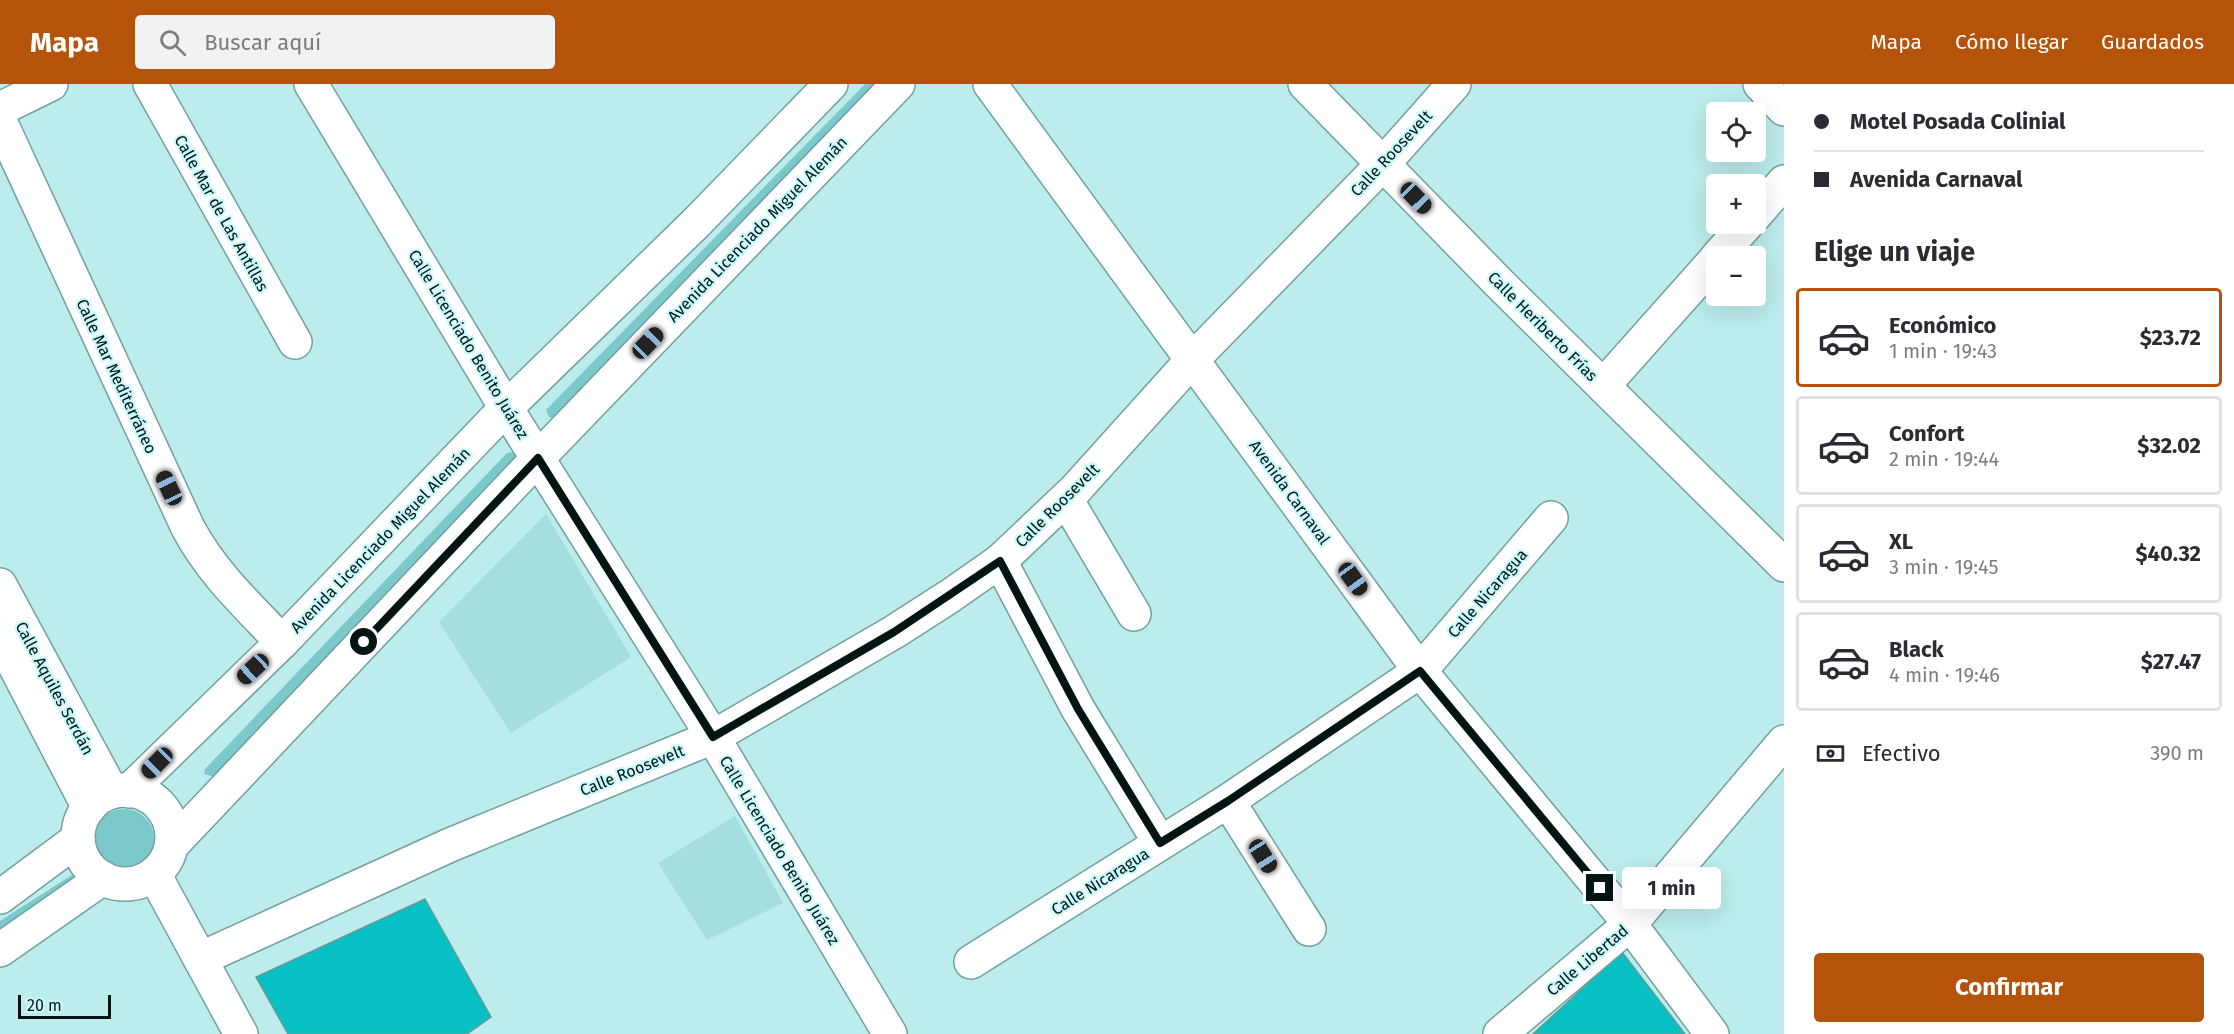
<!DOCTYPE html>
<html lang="es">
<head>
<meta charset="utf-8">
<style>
  :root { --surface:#fff; --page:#f2f2f3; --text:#2b2b33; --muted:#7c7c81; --line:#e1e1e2; --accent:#b45309 }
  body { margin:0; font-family:"Fira Sans",sans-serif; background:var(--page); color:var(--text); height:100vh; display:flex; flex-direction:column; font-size:22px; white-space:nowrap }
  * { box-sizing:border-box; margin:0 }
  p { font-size:20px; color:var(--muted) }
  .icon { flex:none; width:33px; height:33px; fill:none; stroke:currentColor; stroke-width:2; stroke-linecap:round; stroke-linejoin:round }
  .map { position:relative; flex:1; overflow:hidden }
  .details { display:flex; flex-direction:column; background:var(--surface); width:450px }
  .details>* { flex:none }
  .banner { display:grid; align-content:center; height:132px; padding:0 30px; background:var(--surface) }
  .buttons { position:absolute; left:1706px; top:18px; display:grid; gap:12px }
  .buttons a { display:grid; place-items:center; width:60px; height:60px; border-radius:6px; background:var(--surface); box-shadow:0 6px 24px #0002; font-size:30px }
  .scale { position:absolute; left:18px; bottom:15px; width:93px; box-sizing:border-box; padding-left:6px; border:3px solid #031414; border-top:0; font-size:16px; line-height:21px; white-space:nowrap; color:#031414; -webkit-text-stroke:4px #c9f9fa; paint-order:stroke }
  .end { position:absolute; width:27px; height:27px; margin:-14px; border:8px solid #031414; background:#fff; box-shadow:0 0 0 3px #fff }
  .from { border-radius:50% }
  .bubble { position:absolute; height:42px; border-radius:6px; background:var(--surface); box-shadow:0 6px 24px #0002; font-size:20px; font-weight:700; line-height:42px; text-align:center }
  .car { position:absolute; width:18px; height:36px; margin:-18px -9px; border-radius:8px; box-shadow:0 0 4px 2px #0007; background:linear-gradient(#222 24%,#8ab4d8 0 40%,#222 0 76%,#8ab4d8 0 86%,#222 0) }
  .banner b { display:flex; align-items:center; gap:21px; height:57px; font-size:22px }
  .banner b+b { border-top:2px solid var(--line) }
  .banner i { width:15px; height:15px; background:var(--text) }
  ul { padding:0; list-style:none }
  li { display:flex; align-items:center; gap:18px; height:99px; margin:0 12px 9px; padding:0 18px; border:3px solid var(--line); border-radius:6px }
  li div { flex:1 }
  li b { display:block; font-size:22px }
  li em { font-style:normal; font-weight:700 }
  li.active { border-color:var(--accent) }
  li>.icon { width:54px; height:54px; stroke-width:1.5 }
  h2 { padding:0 30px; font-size:27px; line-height:72px }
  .pay { display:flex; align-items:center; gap:15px; height:66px; padding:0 30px; font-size:22px }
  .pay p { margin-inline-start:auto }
  .action { display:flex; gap:12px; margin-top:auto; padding:12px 30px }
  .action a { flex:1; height:69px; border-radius:6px; background:var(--accent); color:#fff; font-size:24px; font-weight:700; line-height:69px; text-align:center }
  header { display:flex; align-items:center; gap:36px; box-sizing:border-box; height:84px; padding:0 30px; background:var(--accent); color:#fff }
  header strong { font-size:28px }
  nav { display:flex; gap:33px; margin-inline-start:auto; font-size:21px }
  .search { width:420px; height:54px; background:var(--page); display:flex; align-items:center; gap:15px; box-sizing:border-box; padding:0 21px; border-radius:6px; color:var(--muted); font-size:22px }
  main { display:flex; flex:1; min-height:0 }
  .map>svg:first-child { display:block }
  .built { fill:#a5dedf }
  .green { fill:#7bc9cb }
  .building { fill:#06c0c4; stroke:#6b9899; stroke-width:1.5 }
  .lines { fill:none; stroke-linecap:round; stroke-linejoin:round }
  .minor-casing { stroke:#72a0a0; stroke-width:36 }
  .major-casing { stroke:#72a0a0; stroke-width:36 }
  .minor { stroke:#fff; stroke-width:33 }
  .major { stroke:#fff; stroke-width:33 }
  .route { stroke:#031414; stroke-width:8 }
  .labels { text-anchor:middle; stroke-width:4.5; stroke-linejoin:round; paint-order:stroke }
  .street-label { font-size:16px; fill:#031414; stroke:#c9f9fa }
</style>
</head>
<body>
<header>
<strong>Mapa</strong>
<div class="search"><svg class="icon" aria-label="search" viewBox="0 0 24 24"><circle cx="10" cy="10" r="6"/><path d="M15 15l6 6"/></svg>Buscar aquí</div>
<nav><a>Mapa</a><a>Cómo llegar</a><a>Guardados</a></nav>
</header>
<main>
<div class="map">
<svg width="1784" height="950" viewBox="0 0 1784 950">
  <rect width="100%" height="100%" fill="#bcecec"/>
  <!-- built -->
  <g class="built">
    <polygon points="546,430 631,573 511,649 439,538"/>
    <polygon points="735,732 783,819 707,856 658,779"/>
  </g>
  <!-- green -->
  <g class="green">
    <polygon points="865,0 886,0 556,335 549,333 546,326"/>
    <polygon points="514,368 518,377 215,693 204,690 205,685 507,369"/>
    <circle cx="124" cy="755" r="30"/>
    <polygon points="75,789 82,800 0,858 0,837"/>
  </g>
  <!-- building -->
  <g class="building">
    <polygon points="425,815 491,933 467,950 288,950 256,893"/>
    <polygon points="1622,868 1685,950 1533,950"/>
  </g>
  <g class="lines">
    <defs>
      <g id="minor">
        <polyline points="150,0 295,258"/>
        <polyline points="311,0 506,324 713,653 890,950"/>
        <polyline points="990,0 1420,587 1630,840 1712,950"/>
        <polyline points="1305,0 1498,198 1784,481"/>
        <polyline points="1760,0 1784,25"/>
        <polyline points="0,25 51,0"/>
        <path d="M0,37L188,444C212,489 248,522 282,558"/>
        <polyline points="1755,131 1784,98"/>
        <polyline points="1718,172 1747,140"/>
        <polyline points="1603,302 1716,175"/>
        <polyline points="1066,415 1134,530"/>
        <polyline points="1000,477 1078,625 1160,759"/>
        <polyline points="0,501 112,708"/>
        <polyline points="0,553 89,724"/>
        <polyline points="1228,717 1309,845"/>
        <polyline points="154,790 241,950"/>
        <polyline points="200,875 450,761 713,653 894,548 950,512 1000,477 1075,406 1193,275 1383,80 1454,0"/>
        <polyline points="971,878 1228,717 1420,587 1551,434"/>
        <polyline points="1500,950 1630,840 1784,658"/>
      </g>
      <g id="major">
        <circle cx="125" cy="753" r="47"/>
        <polyline points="129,707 282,558 506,324 696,139 831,0"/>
        <polyline points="172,761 538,374 898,0"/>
        <polyline points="0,813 78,755"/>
        <polyline points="0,866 103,794"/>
      </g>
    </defs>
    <!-- minor casing -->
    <use href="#minor" class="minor-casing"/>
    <!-- major casing -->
    <use href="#major" class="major-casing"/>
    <!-- minor -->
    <use href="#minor" class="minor"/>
    <!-- major -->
    <use href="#major" class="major"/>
  </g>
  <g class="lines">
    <!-- route -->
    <polyline class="route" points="364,558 538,374 713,653 894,548 1000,477 1078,625 1160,759 1228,717 1420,587 1600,804"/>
  </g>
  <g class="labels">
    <!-- street labels -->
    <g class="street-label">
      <text transform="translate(1391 69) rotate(-47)" y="6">Calle Roosevelt</text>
      <text transform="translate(222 129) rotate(61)" y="6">Calle Mar de Las Antillas</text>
      <text transform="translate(757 145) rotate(-46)" y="6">Avenida Licenciado Miguel Alemán</text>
      <text transform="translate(1543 242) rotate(45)" y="6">Calle Heriberto Frías</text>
      <text transform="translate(469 260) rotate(59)" y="6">Calle Licenciado Benito Juárez</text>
      <text transform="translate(117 292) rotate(65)" y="6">Calle Mar Mediterráneo</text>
      <text transform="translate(1290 408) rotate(54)" y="6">Avenida Carnaval</text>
      <text transform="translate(1057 421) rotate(-45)" y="6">Calle Roosevelt</text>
      <text transform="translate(380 456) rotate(-46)" y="6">Avenida Licenciado Miguel Alemán</text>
      <text transform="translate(1487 509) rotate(-49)" y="6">Calle Nicaragua</text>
      <text transform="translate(55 604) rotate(62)" y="6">Calle Aquiles Serdán</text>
      <text transform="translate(632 686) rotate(-22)" y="6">Calle Roosevelt</text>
      <text transform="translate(780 766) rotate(59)" y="6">Calle Licenciado Benito Juárez</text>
      <text transform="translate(1100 797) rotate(-32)" y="6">Calle Nicaragua</text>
      <text transform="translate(1587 876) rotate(-40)" y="6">Calle Libertad</text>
    </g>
  </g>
</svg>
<div class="buttons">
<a><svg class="icon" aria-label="locate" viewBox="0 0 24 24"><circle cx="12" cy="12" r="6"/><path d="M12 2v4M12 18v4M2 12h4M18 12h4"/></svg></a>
<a>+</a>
<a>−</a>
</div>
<div class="scale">20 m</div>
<i class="end from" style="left:364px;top:558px"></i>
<i class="end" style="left:1600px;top:804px"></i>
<div class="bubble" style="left:1622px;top:783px;width:99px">1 min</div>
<i class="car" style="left:1416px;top:114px;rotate:136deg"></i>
<i class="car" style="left:648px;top:259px;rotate:44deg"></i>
<i class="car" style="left:169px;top:404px;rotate:335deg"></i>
<i class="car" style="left:1353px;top:495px;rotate:144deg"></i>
<i class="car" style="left:253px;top:585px;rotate:227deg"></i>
<i class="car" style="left:157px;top:679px;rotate:225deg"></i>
<i class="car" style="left:1263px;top:772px;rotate:148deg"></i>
</div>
<section class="details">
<div class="banner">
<b><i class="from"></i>Motel Posada Colinial</b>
<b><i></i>Avenida Carnaval</b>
</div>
<h2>Elige un viaje</h2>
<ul>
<li class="active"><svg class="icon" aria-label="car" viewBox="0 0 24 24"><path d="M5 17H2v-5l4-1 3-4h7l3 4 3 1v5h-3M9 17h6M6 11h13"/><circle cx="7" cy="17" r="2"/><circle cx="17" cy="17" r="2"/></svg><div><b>Económico</b><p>1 min · 19:43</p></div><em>$23.72</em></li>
<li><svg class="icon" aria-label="car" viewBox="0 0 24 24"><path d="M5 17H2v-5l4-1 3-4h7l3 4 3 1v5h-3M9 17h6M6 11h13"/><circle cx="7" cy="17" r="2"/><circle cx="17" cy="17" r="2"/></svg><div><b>Confort</b><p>2 min · 19:44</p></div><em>$32.02</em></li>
<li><svg class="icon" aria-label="car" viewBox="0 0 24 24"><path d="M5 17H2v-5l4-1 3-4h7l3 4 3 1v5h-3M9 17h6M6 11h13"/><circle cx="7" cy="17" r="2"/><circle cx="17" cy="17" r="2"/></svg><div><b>XL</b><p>3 min · 19:45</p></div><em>$40.32</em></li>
<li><svg class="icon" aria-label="car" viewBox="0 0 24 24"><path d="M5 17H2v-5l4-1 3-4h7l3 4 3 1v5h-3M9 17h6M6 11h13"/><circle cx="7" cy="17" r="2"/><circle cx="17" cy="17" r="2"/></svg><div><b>Black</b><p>4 min · 19:46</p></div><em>$27.47</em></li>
</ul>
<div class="pay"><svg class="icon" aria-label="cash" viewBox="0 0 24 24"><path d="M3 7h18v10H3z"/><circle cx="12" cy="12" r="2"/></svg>Efectivo<p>390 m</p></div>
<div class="action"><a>Confirmar</a></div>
</section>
</main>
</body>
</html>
